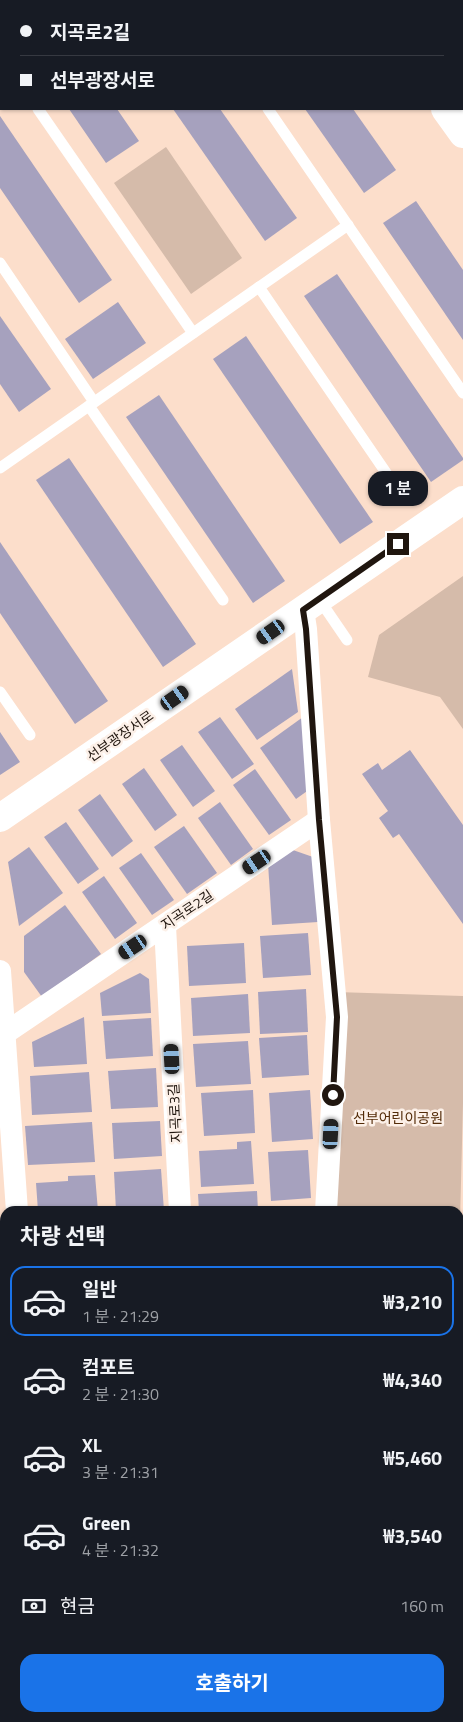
<!DOCTYPE html>
<html lang="ko">
<head>
<meta charset="utf-8">
<style>
  :root { --surface:#171b24; --page:#20242c; --text:#f1f3f6; --muted:#9ea1a6; --line:#363941; --accent:#1a73e8 }
  body { margin:0; font-family:"Titillium Web","Noto Sans KR",sans-serif; background:var(--page); color:var(--text); height:100vh; display:flex; flex-direction:column; font-size:19px; white-space:nowrap }
  * { box-sizing:border-box; margin:0 }
  p { font-size:16px; color:var(--muted) }
  .icon { flex:none; width:28px; height:28px; fill:none; stroke:currentColor; stroke-width:2; stroke-linecap:round; stroke-linejoin:round }
  .map { position:relative; flex:1; overflow:hidden }
  .panel { position:absolute; left:0px; top:1206px; width:464px; height:516px; display:flex; flex-direction:column; background:var(--surface); border-radius:15px 15px 0 0; box-shadow:0 1px 4px #0004 }
  .panel>* { flex:none }
  .hud { position:absolute; left:0px; top:0px; width:464px; height:110px; box-shadow:0 1px 4px #0004; display:grid; align-content:center; height:110px; padding:0 20px; background:var(--surface) }
  .end { position:absolute; width:22px; height:22px; margin:-11px; border:6px solid #20160f; background:#fff; box-shadow:0 0 0 2px #fff }
  .from { border-radius:50% }
  .bubble { position:absolute; height:35px; border-radius:15px; background:var(--surface); box-shadow:0 1px 4px #0004; font-size:16px; font-weight:700; line-height:35px; text-align:center }
  .car { position:absolute; width:15px; height:30px; margin:-15px -8px; border-radius:6px; box-shadow:0 0 4px 1px #0007; background:linear-gradient(#222 24%,#8ab4d8 0 40%,#222 0 76%,#8ab4d8 0 86%,#222 0) }
  .hud b { display:flex; align-items:center; gap:18px; height:48px; font-size:19px }
  .hud b+b { border-top:1px solid var(--line) }
  .hud i { width:12px; height:12px; background:var(--text) }
  ul { padding:0; list-style:none }
  li { display:flex; align-items:center; gap:15px; height:70px; margin:0 10px 8px; padding:0 10px; border:2px solid transparent; border-radius:15px }
  li div { flex:1 }
  li b { display:block; font-size:19px }
  li em { font-style:normal; font-weight:700 }
  li.active { border-color:var(--accent) }
  li>.icon { width:45px; height:45px; stroke-width:1.5 }
  h2 { padding:0 20px; font-size:22px; line-height:60px }
  .pay { display:flex; align-items:center; gap:12px; height:55px; padding:0 20px; font-size:19px }
  .pay p { margin-inline-start:auto }
  .action { display:flex; gap:10px; margin-top:auto; padding:10px 20px }
  .action a { flex:1; height:58px; border-radius:15px; background:var(--accent); color:#fff; font-size:20px; font-weight:700; line-height:58px; text-align:center }
  .map>svg:first-child { display:block }
  .green { fill:#d5bbaa }
  .building { fill:#a6a1be }
  .lines { fill:none; stroke-linecap:round; stroke-linejoin:round }
  .service { stroke:#fff; stroke-width:11 }
  .minor { stroke:#fff; stroke-width:22 }
  .tertiary { stroke:#fff; stroke-width:28 }
  .route { stroke:#20160f; stroke-width:6 }
  .labels { text-anchor:middle; stroke-width:5; stroke-linejoin:round; paint-order:stroke }
  .street-label { font-size:14px; fill:#20160f; stroke:#fcf0e8 }
  .park-label { font-size:14px; fill:#532b08; stroke:#fcf0e8 }
</style>
</head>
<body>
<div class="map">
<svg width="463" height="1722" viewBox="0 0 463 1722">
  <rect width="100%" height="100%" fill="#fcdecb"/>
  <!-- green -->
  <g class="green">
    <polygon points="166,147 242,258 191,294 114,183"/>
    <polygon points="463,576 463,729 440,697 368,677 379,635"/>
    <polygon points="336,992 463,996 463,1103 460,1222 459,1222 459,1211 330,1211"/>
    <polygon points="463,1351 463,1722 277,1722 278,1718 459,1718 459,1409"/>
  </g>
  <!-- building -->
  <g class="building">
    <polygon points="69,109 117,109 139,141 106,163"/>
    <polygon points="173,109 220,109 297,218 265,241"/>
    <polygon points="305,109 353,109 396,170 364,193"/>
    <polygon points="0,116 112,280 79,303 0,188"/>
    <polygon points="416,201 463,270 463,340 383,223"/>
    <polygon points="337,274 463,458 463,460 431,482 304,296"/>
    <polygon points="118,302 146,343 93,379 65,339"/>
    <polygon points="0,316 51,389 19,412 0,384"/>
    <polygon points="246,336 373,522 340,544 213,359"/>
    <polygon points="159,395 285,581 253,603 126,417"/>
    <polygon points="69,458 196,644 163,667 36,480"/>
    <polygon points="0,542 108,701 75,724 0,613"/>
    <polygon points="292,669 298,712 257,740 235,709"/>
    <polygon points="220,717 254,764 232,779 198,732"/>
    <polygon points="303,717 310,789 296,799 260,748"/>
    <polygon points="0,732 20,762 0,775"/>
    <polygon points="182,745 215,791 193,807 160,760"/>
    <polygon points="410,750 463,825 463,924 399,834 393,838 379,818 388,811 362,774 378,763 382,770"/>
    <polygon points="144,768 177,815 155,831 122,784"/>
    <polygon points="255,769 291,820 269,835 233,785"/>
    <polygon points="100,794 133,841 112,857 78,810"/>
    <polygon points="220,802 253,849 231,865 198,818"/>
    <polygon points="66,822 99,869 78,884 44,837"/>
    <polygon points="184,826 217,873 187,894 154,847"/>
    <polygon points="29,847 63,893 19,926 8,862"/>
    <polygon points="290,849 313,857 318,922 272,925 268,863"/>
    <polygon points="141,853 174,900 152,915 119,868"/>
    <polygon points="104,876 137,923 115,939 82,892"/>
    <polygon points="65,905 101,954 42,997 24,972 24,936"/>
    <polygon points="308,933 311,975 263,978 260,936"/>
    <polygon points="244,943 246,983 189,986 187,946"/>
    <polygon points="140,973 149,979 151,1013 102,1016 100,993"/>
    <polygon points="306,989 308,1032 260,1034 258,992"/>
    <polygon points="248,994 250,1033 193,1036 191,998"/>
    <polygon points="84,1017 87,1064 34,1067 32,1042"/>
    <polygon points="151,1018 153,1056 106,1059 103,1021"/>
    <polygon points="307,1035 309,1075 262,1078 259,1038"/>
    <polygon points="248,1041 251,1084 196,1087 193,1044"/>
    <polygon points="156,1068 158,1107 111,1109 108,1071"/>
    <polygon points="89,1072 92,1112 32,1115 30,1076"/>
    <polygon points="253,1090 255,1133 204,1136 201,1093"/>
    <polygon points="310,1090 313,1139 272,1142 269,1093"/>
    <polygon points="160,1121 162,1156 114,1159 112,1123"/>
    <polygon points="92,1122 95,1162 28,1165 25,1126"/>
    <polygon points="251,1141 254,1184 201,1187 199,1151 237,1149 237,1142"/>
    <polygon points="308,1150 311,1198 271,1201 268,1152"/>
    <polygon points="161,1169 164,1211 116,1211 114,1172"/>
    <polygon points="95,1175 98,1211 38,1211 36,1183 68,1181 68,1176"/>
    <polygon points="257,1191 258,1211 199,1211 198,1194"/>
    <polygon points="5,1225 5,1256 0,1256 0,1226"/>
    <polygon points="4,1280 5,1323 0,1323 0,1281"/>
    <rect x="0" y="1326" width="5" height="38"/>
    <rect x="0" y="1373" width="5" height="43"/>
    <polygon points="0,1422 5,1422 5,1462 0,1465"/>
    <polygon points="5,1505 5,1542 0,1542 0,1506"/>
    <polygon points="0,1550 5,1550 5,1587 0,1588"/>
    <polygon points="5,1596 5,1632 0,1632 0,1597"/>
    <polygon points="0,1645 5,1645 5,1678 0,1679"/>
    <polygon points="0,1688 5,1688 5,1718 33,1718 34,1722 0,1722"/>
    <rect x="75" y="1718" width="48" height="4"/>
    <rect x="145" y="1718" width="48" height="4"/>
    <polygon points="222,1718 270,1718 271,1722 223,1722"/>
  </g>
  <g class="lines">
    <!-- service -->
    <g class="service">
      <polyline points="193,0 194,1"/>
      <polyline points="0,53 1,55"/>
      <polyline points="38,109 193,333"/>
      <polyline points="268,109 463,393"/>
      <polyline points="0,263 94,402"/>
      <polyline points="259,287 389,477"/>
      <polyline points="89,406 223,600"/>
      <polyline points="0,468 348,225"/>
      <polyline points="319,599 347,640"/>
      <polyline points="0,692 30,735"/>
    </g>
    <!-- minor -->
    <g class="minor">
      <polyline points="303,610 306,629 319,820 337,1017 326,1211"/>
      <polyline points="165,926 180,1211"/>
      <polyline points="0,971 17,1211"/>
      <polyline points="4,1034 319,820"/>
      <polyline points="0,1482 5,1482"/>
      <polyline points="52,1718 52,1722"/>
      <polyline points="206,1718 206,1722"/>
    </g>
    <!-- tertiary -->
    <g class="tertiary">
      <polyline points="370,0 371,1"/>
      <polyline points="435,0 436,1"/>
      <polyline points="462,40 463,41"/>
      <polyline points="445,109 463,134"/>
      <polyline points="0,818 463,500"/>
    </g>
  </g>
  <g class="lines">
    <!-- route -->
    <polyline class="route" points="333,1095 337,1017 319,820 306,629 303,610 398,544"/>
  </g>
  <g class="labels">
    <!-- street labels -->
    <g class="street-label">
      <text transform="translate(120 736) rotate(-35)" y="5">선부광장서로</text>
      <text transform="translate(187 910) rotate(-34)" y="5">지곡로2길</text>
      <text transform="translate(175 1113) rotate(-93)" y="5">지곡로3길</text>
    </g>
    <!-- park labels -->
    <g class="park-label">
      <text x="398" y="1123">선부어린이공원</text>
    </g>
  </g>
</svg>
<i class="end from" style="left:333px;top:1095px"></i>
<i class="end" style="left:398px;top:544px"></i>
<div class="bubble" style="left:368px;top:471px;width:60px">1 분</div>
<i class="car" style="left:271px;top:632px;rotate:235deg"></i>
<i class="car" style="left:175px;top:698px;rotate:55deg"></i>
<i class="car" style="left:257px;top:862px;rotate:236deg"></i>
<i class="car" style="left:133px;top:947px;rotate:236deg"></i>
<i class="car" style="left:172px;top:1059px;rotate:357deg"></i>
<i class="car" style="left:331px;top:1134px;rotate:3deg"></i>
<div class="hud">
<b><i class="from"></i>지곡로2길</b>
<b><i></i>선부광장서로</b>
</div>
<section class="panel">
<h2>차량 선택</h2>
<ul>
<li class="active"><svg class="icon" aria-label="car" viewBox="0 0 24 24"><path d="M5 17H2v-5l4-1 3-4h7l3 4 3 1v5h-3M9 17h6M6 11h13"/><circle cx="7" cy="17" r="2"/><circle cx="17" cy="17" r="2"/></svg><div><b>일반</b><p>1 분 · 21:29</p></div><em>₩3,210</em></li>
<li><svg class="icon" aria-label="car" viewBox="0 0 24 24"><path d="M5 17H2v-5l4-1 3-4h7l3 4 3 1v5h-3M9 17h6M6 11h13"/><circle cx="7" cy="17" r="2"/><circle cx="17" cy="17" r="2"/></svg><div><b>컴포트</b><p>2 분 · 21:30</p></div><em>₩4,340</em></li>
<li><svg class="icon" aria-label="car" viewBox="0 0 24 24"><path d="M5 17H2v-5l4-1 3-4h7l3 4 3 1v5h-3M9 17h6M6 11h13"/><circle cx="7" cy="17" r="2"/><circle cx="17" cy="17" r="2"/></svg><div><b>XL</b><p>3 분 · 21:31</p></div><em>₩5,460</em></li>
<li><svg class="icon" aria-label="car" viewBox="0 0 24 24"><path d="M5 17H2v-5l4-1 3-4h7l3 4 3 1v5h-3M9 17h6M6 11h13"/><circle cx="7" cy="17" r="2"/><circle cx="17" cy="17" r="2"/></svg><div><b>Green</b><p>4 분 · 21:32</p></div><em>₩3,540</em></li>
</ul>
<div class="pay"><svg class="icon" aria-label="cash" viewBox="0 0 24 24"><path d="M3 7h18v10H3z"/><circle cx="12" cy="12" r="2"/></svg>현금<p>160 m</p></div>
<div class="action"><a>호출하기</a></div>
</section>
</div>
</body>
</html>
